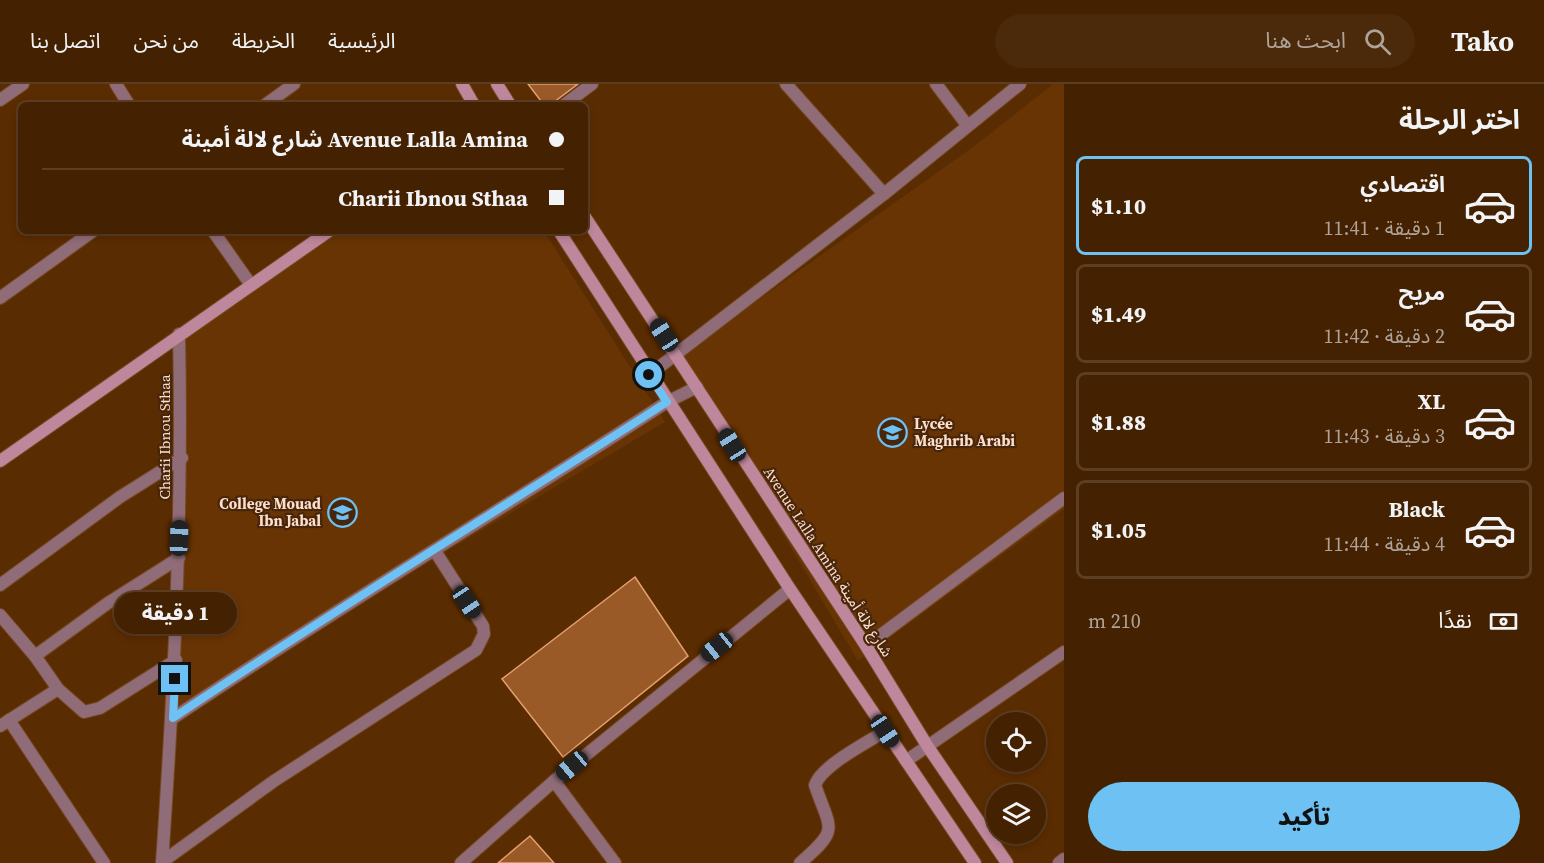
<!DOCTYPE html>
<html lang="ar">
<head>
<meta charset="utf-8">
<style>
  :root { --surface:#442101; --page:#4b290b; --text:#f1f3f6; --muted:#afa399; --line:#5c3e23; --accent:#6dc2f3 }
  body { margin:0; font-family:"Source Serif 4","Noto Sans Arabic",serif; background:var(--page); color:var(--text); direction:rtl; height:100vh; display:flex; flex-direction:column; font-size:22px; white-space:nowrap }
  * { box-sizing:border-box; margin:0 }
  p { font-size:20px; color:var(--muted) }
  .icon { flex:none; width:33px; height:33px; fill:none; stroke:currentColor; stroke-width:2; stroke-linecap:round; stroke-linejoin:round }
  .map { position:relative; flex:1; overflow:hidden; direction:ltr }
  .panel { display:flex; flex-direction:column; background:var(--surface); width:480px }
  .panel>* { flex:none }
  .top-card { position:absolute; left:18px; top:18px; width:570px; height:132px; border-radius:9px; box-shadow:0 3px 9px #0003,0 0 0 2px var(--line); direction:rtl; display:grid; align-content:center; height:132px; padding:0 24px; background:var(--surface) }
  .fabs { position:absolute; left:986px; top:628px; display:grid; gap:12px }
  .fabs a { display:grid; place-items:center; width:60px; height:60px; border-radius:50%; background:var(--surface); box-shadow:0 3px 9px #0003,0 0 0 2px var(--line); font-size:30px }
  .end { position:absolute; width:27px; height:27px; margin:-14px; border:8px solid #6dc2f3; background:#111; box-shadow:0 0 0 3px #111 }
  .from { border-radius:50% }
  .bubble { position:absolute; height:42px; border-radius:21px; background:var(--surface); box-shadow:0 3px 9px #0003,0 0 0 2px var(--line); font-size:20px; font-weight:800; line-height:42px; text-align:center; direction:rtl }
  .car { position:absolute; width:18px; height:36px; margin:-18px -9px; border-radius:8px; box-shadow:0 0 4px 2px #0007; background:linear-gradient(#222 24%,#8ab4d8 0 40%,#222 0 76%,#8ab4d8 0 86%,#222 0) }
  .top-card b { display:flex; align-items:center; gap:21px; height:57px; font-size:22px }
  .top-card b+b { border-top:2px solid var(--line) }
  .top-card i { width:15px; height:15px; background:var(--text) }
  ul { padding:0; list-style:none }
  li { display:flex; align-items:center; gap:18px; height:99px; margin:0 12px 9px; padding:0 12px; border:3px solid var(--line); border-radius:9px }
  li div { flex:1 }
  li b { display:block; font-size:22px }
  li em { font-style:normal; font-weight:800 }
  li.current { border-color:var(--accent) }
  li>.icon { width:54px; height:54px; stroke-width:1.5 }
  h2 { padding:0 24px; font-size:27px; line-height:72px }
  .pay { display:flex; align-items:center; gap:15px; height:66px; padding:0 24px; font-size:22px }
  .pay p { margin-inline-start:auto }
  .primary-button { display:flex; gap:12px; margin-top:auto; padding:12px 24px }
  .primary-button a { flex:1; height:69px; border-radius:36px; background:var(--accent); color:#111; font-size:24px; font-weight:800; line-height:69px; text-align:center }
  header { display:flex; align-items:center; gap:36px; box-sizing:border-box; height:84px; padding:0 30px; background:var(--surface); border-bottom:2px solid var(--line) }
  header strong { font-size:28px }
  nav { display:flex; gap:33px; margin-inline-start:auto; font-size:21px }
  .search { width:420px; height:54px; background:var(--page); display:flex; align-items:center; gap:15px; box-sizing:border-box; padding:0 21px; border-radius:33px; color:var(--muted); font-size:22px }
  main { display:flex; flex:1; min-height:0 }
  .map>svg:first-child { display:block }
  .built { fill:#683404 }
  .building { fill:#995a28; stroke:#e5a06e; stroke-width:1.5 }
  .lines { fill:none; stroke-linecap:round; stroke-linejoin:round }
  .street-casing { stroke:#744921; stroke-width:14 }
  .secondary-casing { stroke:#744921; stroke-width:14 }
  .street { stroke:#8f6c78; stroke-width:12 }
  .secondary { stroke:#be879b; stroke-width:12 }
  .route { stroke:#6dc2f3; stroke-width:8 }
  .labels { text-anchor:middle; stroke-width:4.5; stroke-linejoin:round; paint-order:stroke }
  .poi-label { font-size:15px; font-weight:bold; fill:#fddfcc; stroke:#48260c; text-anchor:start }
  .street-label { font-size:15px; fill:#fddfcc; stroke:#48260c }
</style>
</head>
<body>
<header>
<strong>Tako</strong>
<div class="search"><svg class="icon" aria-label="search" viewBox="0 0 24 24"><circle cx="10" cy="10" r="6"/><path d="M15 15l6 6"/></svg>ابحث هنا</div>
<nav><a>الرئيسية</a><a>الخريطة</a><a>من نحن</a><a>اتصل بنا</a></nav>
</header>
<main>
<section class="panel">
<h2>اختر الرحلة</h2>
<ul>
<li class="current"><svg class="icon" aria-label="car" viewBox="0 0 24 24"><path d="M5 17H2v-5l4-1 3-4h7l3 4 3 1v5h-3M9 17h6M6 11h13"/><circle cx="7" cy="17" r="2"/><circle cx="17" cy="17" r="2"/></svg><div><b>اقتصادي</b><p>1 دقيقة · 11:41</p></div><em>$1.10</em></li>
<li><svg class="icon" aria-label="car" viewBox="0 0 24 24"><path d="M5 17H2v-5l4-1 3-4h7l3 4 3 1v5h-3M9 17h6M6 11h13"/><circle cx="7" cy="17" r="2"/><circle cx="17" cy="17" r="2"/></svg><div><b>مريح</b><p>2 دقيقة · 11:42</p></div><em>$1.49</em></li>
<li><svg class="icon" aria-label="car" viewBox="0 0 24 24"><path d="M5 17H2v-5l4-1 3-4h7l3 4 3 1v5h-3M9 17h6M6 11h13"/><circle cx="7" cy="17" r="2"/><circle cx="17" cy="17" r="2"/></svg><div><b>XL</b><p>3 دقيقة · 11:43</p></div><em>$1.88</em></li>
<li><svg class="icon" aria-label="car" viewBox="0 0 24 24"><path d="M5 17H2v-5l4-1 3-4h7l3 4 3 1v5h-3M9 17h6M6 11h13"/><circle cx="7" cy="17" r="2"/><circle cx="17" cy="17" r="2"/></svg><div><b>Black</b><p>4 دقيقة · 11:44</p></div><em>$1.05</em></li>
</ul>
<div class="pay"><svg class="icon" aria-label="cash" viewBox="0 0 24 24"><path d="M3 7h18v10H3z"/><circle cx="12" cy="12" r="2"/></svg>نقدًا<p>210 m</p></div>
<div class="primary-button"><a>تأكيد</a></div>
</section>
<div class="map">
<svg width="1064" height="779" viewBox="0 0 1064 779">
  <rect width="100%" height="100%" fill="#5a2c01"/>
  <!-- built -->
  <g class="built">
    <polygon points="1053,0 1064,0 1064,425 858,577 678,273 977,60"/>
    <polygon points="341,147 544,147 665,338 165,633 181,255"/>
  </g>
  <!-- building -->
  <g class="building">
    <polygon points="528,0 578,0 550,21 544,21"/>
    <polygon points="635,493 688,572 563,673 502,595"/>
    <polygon points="530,752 554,779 498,779"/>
  </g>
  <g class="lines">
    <defs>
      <g id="street">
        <polyline points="116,0 129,21"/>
        <polyline points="786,0 884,110"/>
        <polyline points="936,0 967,41"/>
        <polyline points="0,16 23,0"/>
        <polyline points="265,21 294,0"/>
        <polyline points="564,21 592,0"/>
        <polyline points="213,147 251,201"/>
        <polyline points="0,214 93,147"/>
        <polyline points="649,291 884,110 1020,0"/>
        <polyline points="0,501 120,413 182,374"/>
        <polyline points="0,531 35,572 58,605 84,628 100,624 176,576"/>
        <polyline points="866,562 1064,414"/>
        <polyline points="35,572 108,519 179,474"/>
        <path d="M173,634C335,525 503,425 667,318L697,303"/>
        <polyline points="9,636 104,779"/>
        <polyline points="0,642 58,605"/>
        <polyline points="906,677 1064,568"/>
        <polyline points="554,697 615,779"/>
        <polyline points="162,778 274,697 476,566 484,550 483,542 435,467"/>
        <path d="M162,779C174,603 183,427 179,250"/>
        <polyline points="461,779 554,697 790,505"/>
        <path d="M800,779C841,744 830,746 815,701C822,681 867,659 885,647"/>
        <polyline points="1059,779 1064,775"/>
      </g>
      <g id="secondary">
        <polyline points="462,0 474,21"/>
        <polyline points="497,0 510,21"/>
        <polyline points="585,133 866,562 928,663 1007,779"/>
        <polyline points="559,147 790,505 975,779"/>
        <polyline points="0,377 329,147"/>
      </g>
    </defs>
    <!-- street casing -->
    <use href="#street" class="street-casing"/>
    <!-- secondary casing -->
    <use href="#secondary" class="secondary-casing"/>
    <!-- street -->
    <use href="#street" class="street"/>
    <!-- secondary -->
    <use href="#secondary" class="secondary"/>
  </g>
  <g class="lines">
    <!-- route -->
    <path class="route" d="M175,595L173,634C335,525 503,424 667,318L649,291"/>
  </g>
  <!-- icons -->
  <defs>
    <symbol id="school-ring" viewBox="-11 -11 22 22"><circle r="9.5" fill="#48260c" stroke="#6dc2f3" stroke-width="1.5"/><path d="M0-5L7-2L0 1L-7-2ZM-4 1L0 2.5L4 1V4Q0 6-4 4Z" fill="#6dc2f3"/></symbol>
  </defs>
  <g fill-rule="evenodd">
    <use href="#school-ring" x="876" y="332" width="33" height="33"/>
    <use href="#school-ring" x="326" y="412" width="33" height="33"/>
  </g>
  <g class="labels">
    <!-- poi labels -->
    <g class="poi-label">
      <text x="914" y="345">Lycée<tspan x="914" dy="17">Maghrib Arabi</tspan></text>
      <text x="321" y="425" text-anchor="end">College Mouad<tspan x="321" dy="17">Ibn Jabal</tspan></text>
    </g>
    <!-- street labels -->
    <g class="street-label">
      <text transform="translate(165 353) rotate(-90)" y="5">Charii Ibnou Sthaa</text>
      <text transform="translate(828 478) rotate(57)" y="5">Avenue Lalla Amina شارع لالة أمينة</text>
    </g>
  </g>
</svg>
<div class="fabs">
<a><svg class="icon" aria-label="locate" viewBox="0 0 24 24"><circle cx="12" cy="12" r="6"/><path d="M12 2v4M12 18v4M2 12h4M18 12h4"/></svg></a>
<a><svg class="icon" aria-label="layers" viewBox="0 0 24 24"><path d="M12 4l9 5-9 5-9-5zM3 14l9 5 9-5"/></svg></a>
</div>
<i class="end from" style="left:649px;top:291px"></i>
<i class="end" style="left:175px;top:595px"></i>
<div class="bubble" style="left:114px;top:508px;width:123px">1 دقيقة</div>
<i class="car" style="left:664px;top:251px;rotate:327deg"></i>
<i class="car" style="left:732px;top:361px;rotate:328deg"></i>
<i class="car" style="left:179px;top:454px;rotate:2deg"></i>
<i class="car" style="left:467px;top:518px;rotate:146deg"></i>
<i class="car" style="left:717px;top:563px;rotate:231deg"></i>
<i class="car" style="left:885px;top:647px;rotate:146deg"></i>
<i class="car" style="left:572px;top:682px;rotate:230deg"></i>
<div class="top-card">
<b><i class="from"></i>Avenue Lalla Amina شارع لالة أمينة</b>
<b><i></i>Charii Ibnou Sthaa</b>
</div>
</div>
</main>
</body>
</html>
